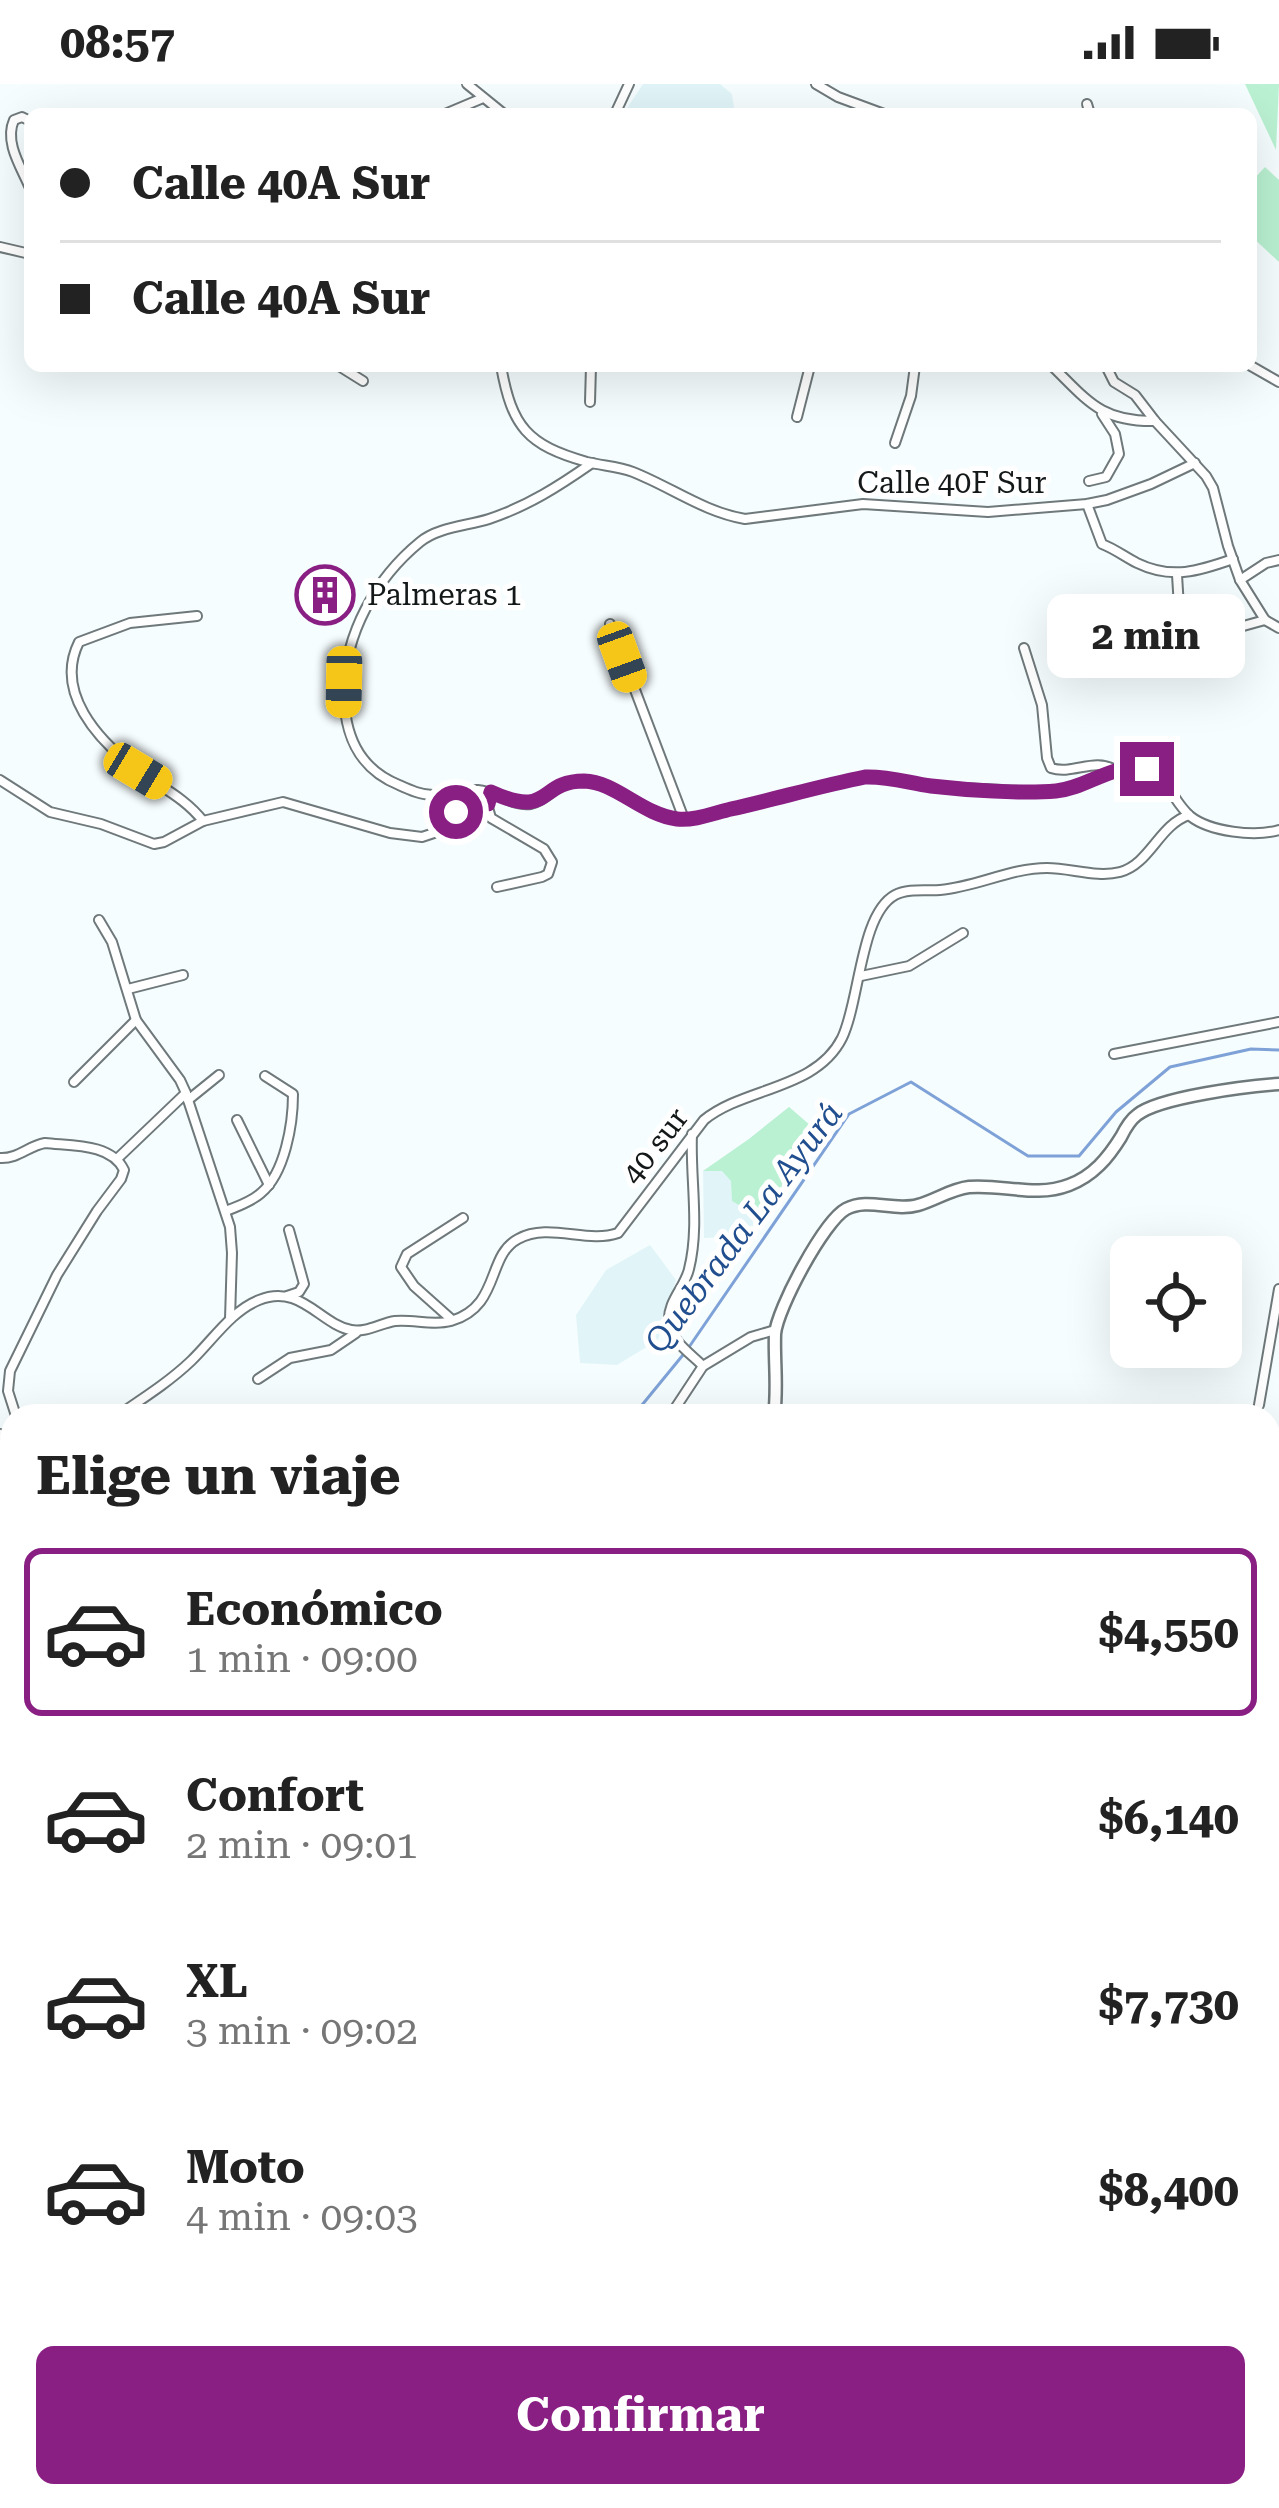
<!DOCTYPE html>
<html lang="es">
<head>
<meta charset="utf-8">
<style>
  :root { --surface:#fff; --page:#f2f2f2; --text:#222; --muted:#767676; --line:#e0e0e0; --accent:#891e83 }
  body { margin:0; font-family:"Roboto Serif",serif; background:var(--page); color:var(--text); height:100vh; display:flex; flex-direction:column; font-size:45px; white-space:nowrap }
  * { box-sizing:border-box; margin:0 }
  p { font-size:39px; color:var(--muted) }
  .icon { flex:none; width:66px; height:66px; fill:none; stroke:currentColor; stroke-width:2; stroke-linecap:round; stroke-linejoin:round }
  .map { position:relative; flex:1; overflow:hidden }
  .side { position:absolute; left:0px; top:1320px; width:1281px; height:1104px; display:flex; flex-direction:column; background:var(--surface); border-radius:36px 36px 0 0; box-shadow:0 12px 48px #0002 }
  .side>* { flex:none }
  .top-card { position:absolute; left:24px; top:24px; width:1233px; height:264px; border-radius:18px; box-shadow:0 12px 48px #0002; display:grid; align-content:center; height:264px; padding:0 36px; background:var(--surface) }
  .controls { position:absolute; left:1110px; top:1152px; display:grid; gap:24px }
  .controls a { display:grid; place-items:center; width:132px; height:132px; border-radius:18px; background:var(--surface); box-shadow:0 12px 48px #0002; font-size:60px }
  .end { position:absolute; width:54px; height:54px; margin:-27px; border:15px solid #891e83; background:#fff; box-shadow:0 0 0 6px #fff }
  .from { border-radius:50% }
  .bubble { position:absolute; height:84px; border-radius:18px; background:var(--surface); box-shadow:0 12px 48px #0002; font-size:39px; font-weight:700; line-height:84px; text-align:center }
  .car { position:absolute; width:36px; height:72px; margin:-36px -18px; border-radius:15px; box-shadow:0 0 9px 3px #0007; background:linear-gradient(#f5c518 24%,#345 0 40%,#f5c518 0 76%,#345 0 86%,#f5c518 0) }
  .top-card b { display:flex; align-items:center; gap:42px; height:114px; font-size:45px }
  .top-card b+b { border-top:3px solid var(--line) }
  .top-card i { width:30px; height:30px; background:var(--text) }
  ul { padding:0; list-style:none }
  li { display:flex; align-items:center; gap:36px; height:168px; margin:0 24px 18px; padding:0 12px; border:6px solid transparent; border-radius:18px }
  li div { flex:1 }
  li b { display:block; font-size:45px }
  li em { font-style:normal; font-weight:700 }
  li.on { border-color:var(--accent) }
  li>.icon { width:108px; height:108px; stroke-width:1.5 }
  h2 { padding:0 36px; font-size:54px; line-height:144px }
  .cta { display:flex; gap:24px; margin-top:auto; padding:24px 36px }
  .cta a { flex:1; height:138px; border-radius:18px; background:var(--accent); color:#fff; font-size:48px; font-weight:700; line-height:138px; text-align:center }
  .status { display:flex; justify-content:space-between; align-items:center; height:84px; padding:0 60px; background:var(--surface); direction:ltr }
  .status svg { height:33px; fill:currentColor }
  .map>svg:first-child { display:block }
  .built { fill:#e1f5f9 }
  .green { fill:#baf1d2 }
  .lines { fill:none; stroke-linecap:round; stroke-linejoin:round }
  .stream { stroke:#7ea2d7; stroke-width:3 }
  .minor-casing { stroke:#6f797b; stroke-width:12 }
  .tertiary-casing { stroke:#6f797b; stroke-width:15 }
  .minor { stroke:#fff; stroke-width:8 }
  .tertiary { stroke:#fff; stroke-width:10 }
  .route { stroke:#891e83; stroke-width:15 }
  .labels { text-anchor:middle; stroke-width:10; stroke-linejoin:round; paint-order:stroke }
  .street-label { font-size:30px; fill:#141819; stroke:#fff }
  .poi-label { font-size:30px; fill:#141819; stroke:#fff; text-anchor:start }
  .water-label { font-size:33px; font-style:italic; fill:#214e8e; stroke:#fff }
</style>
</head>
<body>
<div class="status"><b>08:57</b><svg viewBox="0 0 49 12"><path d="M0 12V9h3v3zM5 12V6h3v6zM10 12V3h3v9zM15 12V0h3v12zM26 1h20v11H26zM47 4h2v5h-2z"/></svg></div>
<div class="map">
<svg width="1279" height="2424" viewBox="0 0 1279 2424">
  <rect width="100%" height="100%" fill="#f6fdfe"/>
  <!-- built -->
  <g class="built">
    <polygon points="643,0 720,0 732,10 735,30 626,30 625,27"/>
    <polygon points="789,1023 818,1048 765,1136 732,1153 704,1154 703,1087 749,1055"/>
    <polygon points="650,1161 676,1196 658,1256 617,1281 580,1279 576,1231 606,1186"/>
  </g>
  <!-- green -->
  <g class="green">
    <polygon points="1245,0 1279,0 1276,66"/>
    <polygon points="1265,83 1279,96 1279,178 1251,152 1251,98"/>
    <polygon points="789,1023 818,1048 765,1136 732,1117 731,1097 722,1087 703,1087 749,1055"/>
  </g>
  <g class="lines">
    <!-- stream -->
    <g class="stream">
      <polyline points="633,1332 687,1266 849,1030 911,998 1028,1072 1079,1072 1116,1028 1170,983 1251,965 1279,966"/>
      <polyline points="0,1470 12,1460"/>
    </g>
    <defs>
      <g id="minor">
        <polyline points="467,0 504,30"/>
        <polyline points="816,0 838,13 884,30"/>
        <polyline points="1087,20 1090,30"/>
        <polyline points="445,30 483,14"/>
        <polyline points="615,30 629,0"/>
        <path d="M30,37L22,33L14,36C4,58 21,83 30,104"/>
        <polyline points="0,163 30,170"/>
        <polyline points="339,282 363,297"/>
        <path d="M501,282C512,343 527,361 587,378C603,382 618,382 633,388C671,403 704,428 745,435L863,420L988,428L1087,420L1107,416L1151,400L1195,379"/>
        <path d="M1052,282C1088,317 1101,338 1155,337"/>
        <polyline points="1106,282 1114,298 1135,311 1155,337 1206,392 1213,404 1228,462 1240,496 1265,536 1279,544"/>
        <polyline points="1251,282 1279,298"/>
        <polyline points="590,318 591,282"/>
        <polyline points="797,333 810,282"/>
        <polyline points="895,359 911,312 915,282"/>
        <path d="M592,379C559,402 528,422 489,435C467,442 438,443 420,458C376,494 345,549 344,607C344,649 357,684 399,701C410,706 421,711 433,711C449,711 463,705 478,706C497,707 512,723 531,720C548,716 556,699 579,697C616,695 641,732 679,735C696,737 716,729 733,725C777,715 821,702 865,693C888,692 907,698 929,701C947,704 966,704 985,705C1009,706 1034,709 1059,707C1086,704 1110,680 1138,683C1167,687 1171,716 1190,732C1210,748 1255,753 1279,746"/>
        <polyline points="1089,397 1106,393 1119,370 1115,350 1102,330"/>
        <path d="M1087,420L1102,460C1115,465 1125,473 1137,479C1172,496 1199,487 1233,475"/>
        <polyline points="1177,491 1181,555"/>
        <polyline points="1240,496 1266,479 1279,476"/>
        <polyline points="1086,522 1181,555 1218,549 1265,536"/>
        <polyline points="610,540 684,735"/>
        <path d="M1024,564L1042,621L1047,674L1051,684C1072,691 1094,674 1113,685"/>
        <path d="M0,696L50,728L101,740L154,760L164,758L203,737C184,713 160,703 136,685C98,656 54,608 79,558L130,539L197,532"/>
        <polyline points="487,720 491,734 544,765 552,778 548,790 542,793 497,803"/>
        <polyline points="203,737 283,718 390,749 422,753 434,749 462,722 472,719 487,720 491,708"/>
        <polyline points="99,836 112,858 136,936 180,996 186,1009 118,1074"/>
        <polyline points="861,892 909,882 963,849"/>
        <polyline points="128,905 183,891"/>
        <polyline points="1114,970 1279,938"/>
        <polyline points="74,998 136,936"/>
        <polyline points="188,1016 230,1143 232,1169 230,1235"/>
        <polyline points="188,1016 219,991"/>
        <polyline points="237,1036 269,1101"/>
        <path d="M692,1050C690,1095 700,1141 689,1185C685,1203 667,1218 669,1238C671,1257 690,1269 703,1282"/>
        <path d="M0,1074C18,1075 28,1062 45,1059C71,1062 111,1059 124,1086L121,1095L97,1127L57,1191L10,1287L8,1307L16,1332"/>
        <path d="M226,1127C238,1122 251,1118 261,1109C285,1089 293,1040 293,1010L265,992"/>
        <polyline points="287,1212 299,1208 304,1200 289,1146"/>
        <polyline points="451,1235 414,1202 401,1183 407,1170 463,1134"/>
        <polyline points="258,1295 290,1274 331,1266 356,1249"/>
        <polyline points="1259,1321 1279,1205"/>
        <path d="M117,1332C142,1315 169,1298 191,1277C212,1257 231,1227 259,1216C300,1199 320,1240 351,1246C366,1249 381,1239 395,1237C413,1235 433,1242 451,1237C501,1222 486,1172 518,1155C549,1138 587,1160 618,1149L704,1036C744,1003 816,1006 842,954C860,917 860,830 895,811C908,804 926,807 940,806C977,803 1010,784 1047,784C1071,784 1097,794 1120,788C1150,780 1159,741 1189,731"/>
        <polyline points="670,1332 703,1282 751,1253 775,1246"/>
        <polyline points="0,1350 12,1358"/>
        <polyline points="0,1457 12,1443"/>
        <polyline points="0,1503 12,1491"/>
        <polyline points="0,1520 12,1536"/>
        <polyline points="0,1548 8,1531"/>
        <polyline points="1269,1561 1279,1558"/>
        <polyline points="0,1645 3,1641 7,1601 12,1585"/>
        <polyline points="1269,1696 1279,1725"/>
        <polyline points="0,1715 6,1740 12,1746"/>
        <polyline points="1269,1853 1276,1859 1279,1871"/>
        <polyline points="0,2285 12,2272"/>
        <polyline points="269,2424 285,2412"/>
        <polyline points="468,2424 477,2412"/>
      </g>
      <g id="tertiary">
        <path d="M774,1332C778,1304 774,1278 775,1250C777,1225 824,1137 846,1125C868,1113 894,1128 918,1121C936,1116 951,1105 969,1103C1004,1100 1035,1114 1069,1101C1093,1092 1108,1074 1121,1053C1125,1045 1130,1036 1137,1031C1159,1013 1249,1002 1279,1000"/>
        <polyline points="1269,2324 1279,2333"/>
      </g>
    </defs>
    <!-- minor casing -->
    <use href="#minor" class="minor-casing"/>
    <!-- tertiary casing -->
    <use href="#tertiary" class="tertiary-casing"/>
    <!-- minor -->
    <use href="#minor" class="minor"/>
    <!-- tertiary -->
    <use href="#tertiary" class="tertiary"/>
  </g>
  <g class="lines">
    <!-- route -->
    <path class="route" d="M456,728L467,720H488L491,708C552,736 537,697 584,697C616,698 641,730 677,735C694,737 714,729 731,725C776,715 820,702 865,693C888,692 909,699 931,702C966,706 1021,710 1056,707C1088,704 1113,678 1147,685"/>
  </g>
  <!-- icons -->
  <defs>
    <symbol id="building-ring" viewBox="-11 -11 22 22"><circle r="9.5" fill="#fff" stroke="#891e83" stroke-width="1.5"/><path d="M-4-6H4V6H1V3H-1V6H-4ZM-2.5-4.3h1.7v1.8h-1.7ZM.8-4.3h1.7v1.8H.8ZM-2.5-1h1.7V.8h-1.7ZM.8-1h1.7V.8H.8Z" fill="#891e83"/></symbol>
  </defs>
  <g fill-rule="evenodd">
    <use href="#building-ring" x="292" y="478" width="66" height="66"/>
  </g>
  <g class="labels">
    <!-- street labels -->
    <g class="street-label">
      <text x="952" y="409">Calle 40F Sur</text>
      <text transform="translate(655 1062) rotate(-52)" y="10">40 sur</text>
    </g>
    <!-- poi labels -->
    <g class="poi-label">
      <text x="367" y="521">Palmeras 1</text>
    </g>
    <!-- water labels -->
    <g class="water-label">
      <text transform="translate(743 1143) rotate(-53)" y="12">Quebrada La Ayurá</text>
    </g>
  </g>
</svg>
<div class="controls">
<a><svg class="icon" aria-label="locate" viewBox="0 0 24 24"><circle cx="12" cy="12" r="6"/><path d="M12 2v4M12 18v4M2 12h4M18 12h4"/></svg></a>
</div>
<i class="end from" style="left:456px;top:728px"></i>
<i class="end" style="left:1147px;top:685px"></i>
<div class="bubble" style="left:1047px;top:510px;width:198px">2 min</div>
<i class="car" style="left:622px;top:573px;rotate:160deg"></i>
<i class="car" style="left:344px;top:598px;rotate:181deg"></i>
<i class="car" style="left:138px;top:687px;rotate:121deg"></i>
<div class="top-card">
<b><i class="from"></i>Calle 40A Sur</b>
<b><i></i>Calle 40A Sur</b>
</div>
<section class="side">
<h2>Elige un viaje</h2>
<ul>
<li class="on"><svg class="icon" aria-label="car" viewBox="0 0 24 24"><path d="M5 17H2v-5l4-1 3-4h7l3 4 3 1v5h-3M9 17h6M6 11h13"/><circle cx="7" cy="17" r="2"/><circle cx="17" cy="17" r="2"/></svg><div><b>Económico</b><p>1 min · 09:00</p></div><em>$4,550</em></li>
<li><svg class="icon" aria-label="car" viewBox="0 0 24 24"><path d="M5 17H2v-5l4-1 3-4h7l3 4 3 1v5h-3M9 17h6M6 11h13"/><circle cx="7" cy="17" r="2"/><circle cx="17" cy="17" r="2"/></svg><div><b>Confort</b><p>2 min · 09:01</p></div><em>$6,140</em></li>
<li><svg class="icon" aria-label="car" viewBox="0 0 24 24"><path d="M5 17H2v-5l4-1 3-4h7l3 4 3 1v5h-3M9 17h6M6 11h13"/><circle cx="7" cy="17" r="2"/><circle cx="17" cy="17" r="2"/></svg><div><b>XL</b><p>3 min · 09:02</p></div><em>$7,730</em></li>
<li><svg class="icon" aria-label="car" viewBox="0 0 24 24"><path d="M5 17H2v-5l4-1 3-4h7l3 4 3 1v5h-3M9 17h6M6 11h13"/><circle cx="7" cy="17" r="2"/><circle cx="17" cy="17" r="2"/></svg><div><b>Moto</b><p>4 min · 09:03</p></div><em>$8,400</em></li>
</ul>
<div class="cta"><a>Confirmar</a></div>
</section>
</div>
</body>
</html>
